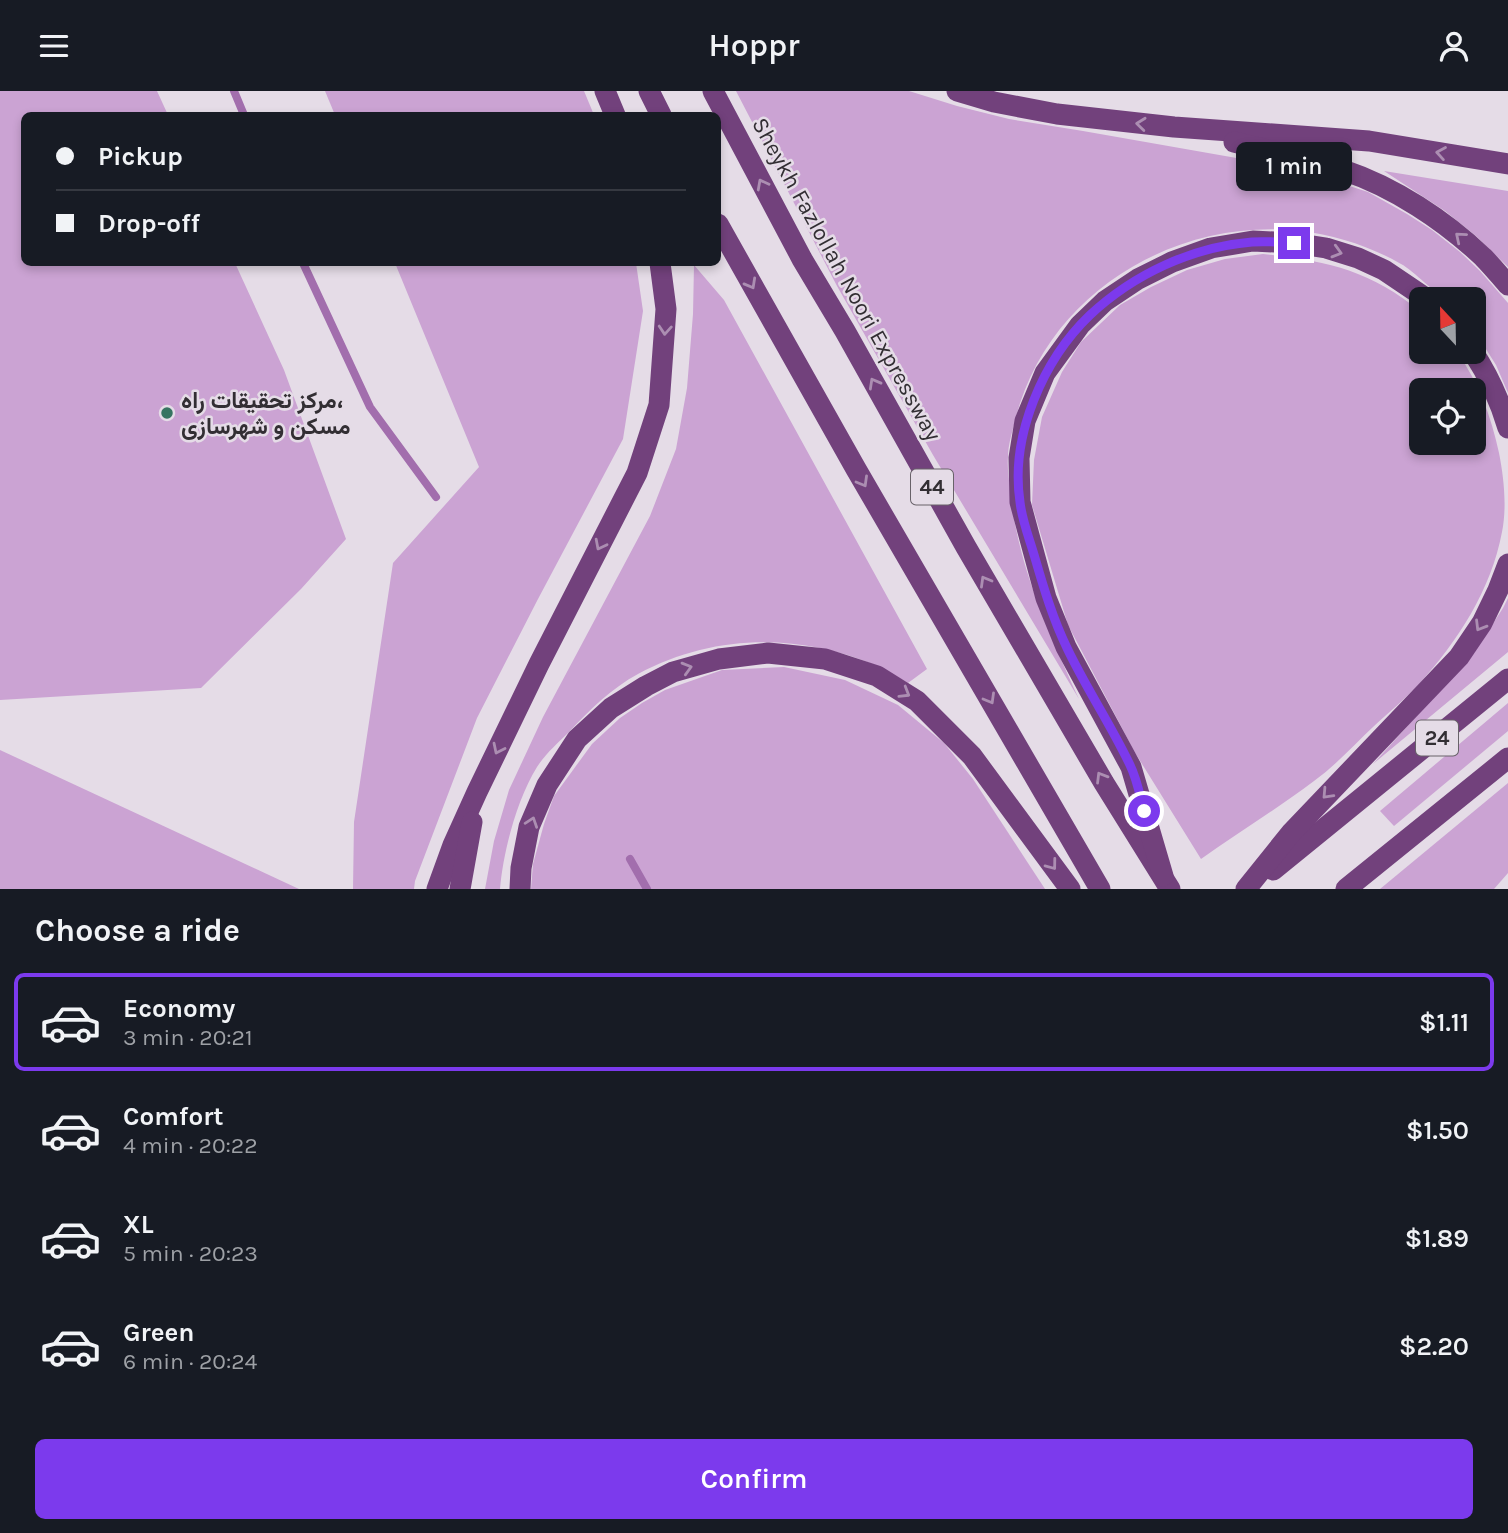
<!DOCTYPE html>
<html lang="en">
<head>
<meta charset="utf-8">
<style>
  :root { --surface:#171b24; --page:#242831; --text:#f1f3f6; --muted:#9ea1a6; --line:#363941; --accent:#7c3aed }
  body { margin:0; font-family:Karla,Vazirmatn,sans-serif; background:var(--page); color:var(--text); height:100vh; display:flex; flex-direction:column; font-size:26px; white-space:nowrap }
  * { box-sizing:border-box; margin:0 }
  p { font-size:23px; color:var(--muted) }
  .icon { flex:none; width:38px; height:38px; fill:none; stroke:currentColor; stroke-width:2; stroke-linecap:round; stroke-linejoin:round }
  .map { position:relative; height:798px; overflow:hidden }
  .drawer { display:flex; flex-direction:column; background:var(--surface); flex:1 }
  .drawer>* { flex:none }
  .hud { position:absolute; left:21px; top:21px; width:700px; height:154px; border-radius:10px; box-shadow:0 4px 10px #0003; display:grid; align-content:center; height:154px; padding:0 35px; background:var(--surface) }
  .needle { width:46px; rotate:338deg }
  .controls { position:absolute; left:1409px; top:196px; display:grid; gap:14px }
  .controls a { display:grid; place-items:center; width:77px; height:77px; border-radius:10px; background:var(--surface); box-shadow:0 4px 10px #0003; font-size:35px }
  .end { position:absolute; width:32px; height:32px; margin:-16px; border:9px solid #7c3aed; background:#fff; box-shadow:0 0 0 4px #fff }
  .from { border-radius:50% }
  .bubble { position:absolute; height:49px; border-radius:10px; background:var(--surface); box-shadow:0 4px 10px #0003; font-size:23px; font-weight:600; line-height:49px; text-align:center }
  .hud b { display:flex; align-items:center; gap:24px; height:66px; font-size:26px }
  .hud b+b { border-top:2px solid var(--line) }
  .hud i { width:18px; height:18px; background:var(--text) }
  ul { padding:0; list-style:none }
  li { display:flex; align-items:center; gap:21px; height:98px; margin:0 14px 10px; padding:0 21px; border:4px solid transparent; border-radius:10px }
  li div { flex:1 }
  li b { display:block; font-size:26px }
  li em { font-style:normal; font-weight:600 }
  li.current { border-color:var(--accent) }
  li>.icon { width:63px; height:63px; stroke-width:1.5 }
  h2 { padding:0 35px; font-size:32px; line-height:84px }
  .cta { display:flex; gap:14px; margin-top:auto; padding:14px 35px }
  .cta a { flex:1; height:80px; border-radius:10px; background:var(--accent); color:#fff; font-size:28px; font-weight:600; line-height:80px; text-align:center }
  header { display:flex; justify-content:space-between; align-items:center; height:91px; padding:0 35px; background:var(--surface); font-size:32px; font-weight:600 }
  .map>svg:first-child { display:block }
  .green { fill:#cba3d3; fill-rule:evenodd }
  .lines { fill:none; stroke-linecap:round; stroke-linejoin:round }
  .stream { stroke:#a26ead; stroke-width:8 }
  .highway { stroke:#72417c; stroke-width:21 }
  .oneway { stroke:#ac8eb2 }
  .route { stroke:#7c3aed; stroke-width:9 }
  .poi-dot { fill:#367461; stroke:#e5dce7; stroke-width:2.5 }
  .labels { text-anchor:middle; stroke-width:5; stroke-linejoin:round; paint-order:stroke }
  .shield { fill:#e5dce7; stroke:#686269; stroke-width:2 }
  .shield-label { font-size:21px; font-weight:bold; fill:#322e33 }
  .street-label { font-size:23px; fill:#322e33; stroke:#e5dce7 }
  .poi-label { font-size:23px; font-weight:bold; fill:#322e33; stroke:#e5dce7; text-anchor:start }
</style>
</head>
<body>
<header><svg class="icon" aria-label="menu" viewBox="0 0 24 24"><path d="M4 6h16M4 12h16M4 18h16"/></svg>Hoppr<svg class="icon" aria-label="person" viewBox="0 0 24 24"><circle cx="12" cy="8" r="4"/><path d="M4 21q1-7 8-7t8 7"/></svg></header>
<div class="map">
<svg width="1508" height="798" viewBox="0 0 1508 798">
  <rect width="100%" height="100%" fill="#e5dce7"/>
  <!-- green -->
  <g class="green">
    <polygon points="0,0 157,0 168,24 24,24 24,172 235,172 284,279 346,448 301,498 201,597 0,609"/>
    <polygon points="325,0 584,0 594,24 335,24"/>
    <path d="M736,0H909L957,15L1009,28L1083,40L1294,77L1368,101L1407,123L1432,139L1460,161L1480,180L1508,212V302L1496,274L1474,239V208C1466,208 1455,210 1447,208C1438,206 1413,179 1401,173C1372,156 1335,144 1301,140C1174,126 1046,203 1015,330C1012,342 1008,354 1008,366C1007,377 1009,388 1010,398C1017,473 1048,540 1079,608L933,364L837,195Z"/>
    <polygon points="1384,80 1508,100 1508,176 1476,145 1445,120"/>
    <path d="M1263,163C1327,170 1370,179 1421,221V261H1457C1479,292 1491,325 1499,362C1504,387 1507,416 1502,441C1491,499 1458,550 1419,593C1405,608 1388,622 1373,636C1354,654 1335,675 1314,690C1278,717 1238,742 1201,768L1134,660L1068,534L1032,414L1034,369L1042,326L1062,281L1081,251L1120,214L1151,196L1187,179L1225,168ZM1421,299H1474V352H1421Z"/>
    <polygon points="395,172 636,172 643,220 623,348 538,508 477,627 415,790 414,798 353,798 354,731 393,472 479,376"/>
    <path d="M694,174L724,209L927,578L908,592C897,586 887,579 875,574C797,542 713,543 638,583C612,597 589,619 569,641C558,652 546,662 537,676C517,708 503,761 500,798H485L494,750L509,699L543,626L650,425L676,358L687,297L693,223Z"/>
    <polygon points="1508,507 1508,561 1373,673 1474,562 1503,517"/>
    <polygon points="784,576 845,589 898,614 944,652 973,688 1045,798 531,798 533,773 544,733 554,705 592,653 620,627 642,612 665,599 722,579"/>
    <polygon points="1508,612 1508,640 1394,735 1380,720"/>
    <polygon points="0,659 299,798 0,798"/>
    <polygon points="1508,692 1508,782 1494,798 1380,798"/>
  </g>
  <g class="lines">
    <!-- stream -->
    <g class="stream">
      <polyline points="234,0 244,24"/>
      <polyline points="303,172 370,316 436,406"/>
      <polyline points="630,768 647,798"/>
    </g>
    <!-- highway -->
    <g class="highway">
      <polyline points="605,0 615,24"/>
      <polyline points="649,0 661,24"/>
      <polyline points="713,0 802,168 845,240 966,456 1104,692 1170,798"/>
      <polyline points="957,0 994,11 1057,23 1174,36 1369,50 1508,73"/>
      <path d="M1234,51C1270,60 1307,67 1343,79C1394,96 1444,129 1483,166C1492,175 1500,185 1508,194"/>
      <polyline points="718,133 856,378 1100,798"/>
      <path d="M1473,261C1488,284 1500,310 1508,337"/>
      <polyline points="1273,779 1508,588"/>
      <polyline points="1163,785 1131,676 1066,556 1046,507 1020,411 1019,367 1025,330 1045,282 1080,234 1105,210 1138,188 1172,171 1211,157 1253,150 1294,152 1326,157 1358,167 1384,179 1427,208"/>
      <polyline points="437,798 453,754 477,701 539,573 637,382 659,314 666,218 660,172"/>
      <polyline points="460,798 472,731"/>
      <polyline points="520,798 521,777 529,736 547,694 577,648 611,617 646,595 673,581 719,568 768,562 825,568 877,585 917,610 972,665 1070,798"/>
      <polyline points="1246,798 1291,742 1459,566 1482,532 1498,499 1508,473"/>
      <polyline points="1346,798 1508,667"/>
    </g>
  </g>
  <!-- one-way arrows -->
  <defs><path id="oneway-chevron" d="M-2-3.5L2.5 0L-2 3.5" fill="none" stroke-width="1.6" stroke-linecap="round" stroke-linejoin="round" transform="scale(1.75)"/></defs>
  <g class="oneway">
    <use href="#oneway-chevron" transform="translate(1141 33) rotate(-174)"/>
    <use href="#oneway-chevron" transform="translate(1441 62) rotate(-170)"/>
    <use href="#oneway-chevron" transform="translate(762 93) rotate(-118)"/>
    <use href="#oneway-chevron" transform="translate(1460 146) rotate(-140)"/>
    <use href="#oneway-chevron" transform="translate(1337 161) rotate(16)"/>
    <use href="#oneway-chevron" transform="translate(751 193) rotate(61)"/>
    <use href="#oneway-chevron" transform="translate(665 239) rotate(94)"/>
    <use href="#oneway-chevron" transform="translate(874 292) rotate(-119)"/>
    <use href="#oneway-chevron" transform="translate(863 391) rotate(60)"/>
    <use href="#oneway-chevron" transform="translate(600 454) rotate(117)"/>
    <use href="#oneway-chevron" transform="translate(985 490) rotate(-120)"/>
    <use href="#oneway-chevron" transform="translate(1480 535) rotate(121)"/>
    <use href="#oneway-chevron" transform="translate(687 577) rotate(-16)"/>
    <use href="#oneway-chevron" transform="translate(905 602) rotate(31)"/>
    <use href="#oneway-chevron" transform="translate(990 608) rotate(60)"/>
    <use href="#oneway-chevron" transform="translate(498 658) rotate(116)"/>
    <use href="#oneway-chevron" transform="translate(1101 686) rotate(-121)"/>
    <use href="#oneway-chevron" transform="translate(1327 703) rotate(133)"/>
    <use href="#oneway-chevron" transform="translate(532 731) rotate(-71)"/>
    <use href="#oneway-chevron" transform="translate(1052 774) rotate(53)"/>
  </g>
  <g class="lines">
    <!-- route -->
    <path class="route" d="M1144,720C1140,705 1137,688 1130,674C1111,634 1086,597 1067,557C1053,528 1044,498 1035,467C1030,449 1022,430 1020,411C1010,345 1043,269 1090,224C1134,183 1192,156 1252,151C1266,150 1280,151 1294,152"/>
  </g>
  <!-- markers -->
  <circle class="poi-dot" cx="167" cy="322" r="7"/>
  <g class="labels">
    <!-- shield labels -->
    <g class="shield">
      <rect x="911" y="378.5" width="42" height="35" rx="5"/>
      <rect x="1416" y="629.5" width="42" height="35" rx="5"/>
    </g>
    <g class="shield-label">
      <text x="932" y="403">44</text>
      <text x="1437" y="654">24</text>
    </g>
    <!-- street labels -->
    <g class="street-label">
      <text transform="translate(847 188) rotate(61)" y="8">Sheykh Fazlollah Noori Expressway</text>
    </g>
    <!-- poi labels -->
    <g class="poi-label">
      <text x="181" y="317">مرکز تحقیقات راه،<tspan x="181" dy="26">مسکن و شهرسازی</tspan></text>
    </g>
  </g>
</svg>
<div class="controls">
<a><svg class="needle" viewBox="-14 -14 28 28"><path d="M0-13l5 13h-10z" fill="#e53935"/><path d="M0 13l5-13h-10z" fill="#9ea1a6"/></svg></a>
<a><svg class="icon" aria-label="locate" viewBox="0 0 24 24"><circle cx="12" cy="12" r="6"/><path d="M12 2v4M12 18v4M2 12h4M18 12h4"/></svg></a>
</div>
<i class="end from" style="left:1144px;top:720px"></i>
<i class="end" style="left:1294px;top:152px"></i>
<div class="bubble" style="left:1236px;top:51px;width:116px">1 min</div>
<div class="hud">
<b><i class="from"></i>Pickup</b>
<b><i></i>Drop-off</b>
</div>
</div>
<section class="drawer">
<h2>Choose a ride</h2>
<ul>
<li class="current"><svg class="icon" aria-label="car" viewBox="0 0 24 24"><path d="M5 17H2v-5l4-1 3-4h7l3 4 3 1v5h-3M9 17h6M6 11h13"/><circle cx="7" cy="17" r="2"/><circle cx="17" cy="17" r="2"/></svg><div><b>Economy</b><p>3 min · 20:21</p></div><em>$1.11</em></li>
<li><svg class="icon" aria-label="car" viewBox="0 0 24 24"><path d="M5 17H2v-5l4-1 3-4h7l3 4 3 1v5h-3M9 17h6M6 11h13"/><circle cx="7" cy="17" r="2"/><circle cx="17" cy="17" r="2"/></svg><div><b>Comfort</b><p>4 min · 20:22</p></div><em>$1.50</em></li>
<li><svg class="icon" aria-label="car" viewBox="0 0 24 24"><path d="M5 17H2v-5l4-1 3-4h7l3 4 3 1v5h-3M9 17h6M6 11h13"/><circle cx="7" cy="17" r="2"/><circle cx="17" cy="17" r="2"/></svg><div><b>XL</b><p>5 min · 20:23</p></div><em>$1.89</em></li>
<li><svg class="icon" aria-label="car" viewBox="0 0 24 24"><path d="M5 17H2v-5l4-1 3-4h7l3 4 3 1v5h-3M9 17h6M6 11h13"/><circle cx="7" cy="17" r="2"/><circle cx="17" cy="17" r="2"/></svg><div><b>Green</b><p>6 min · 20:24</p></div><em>$2.20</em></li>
</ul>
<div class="cta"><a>Confirm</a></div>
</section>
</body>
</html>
